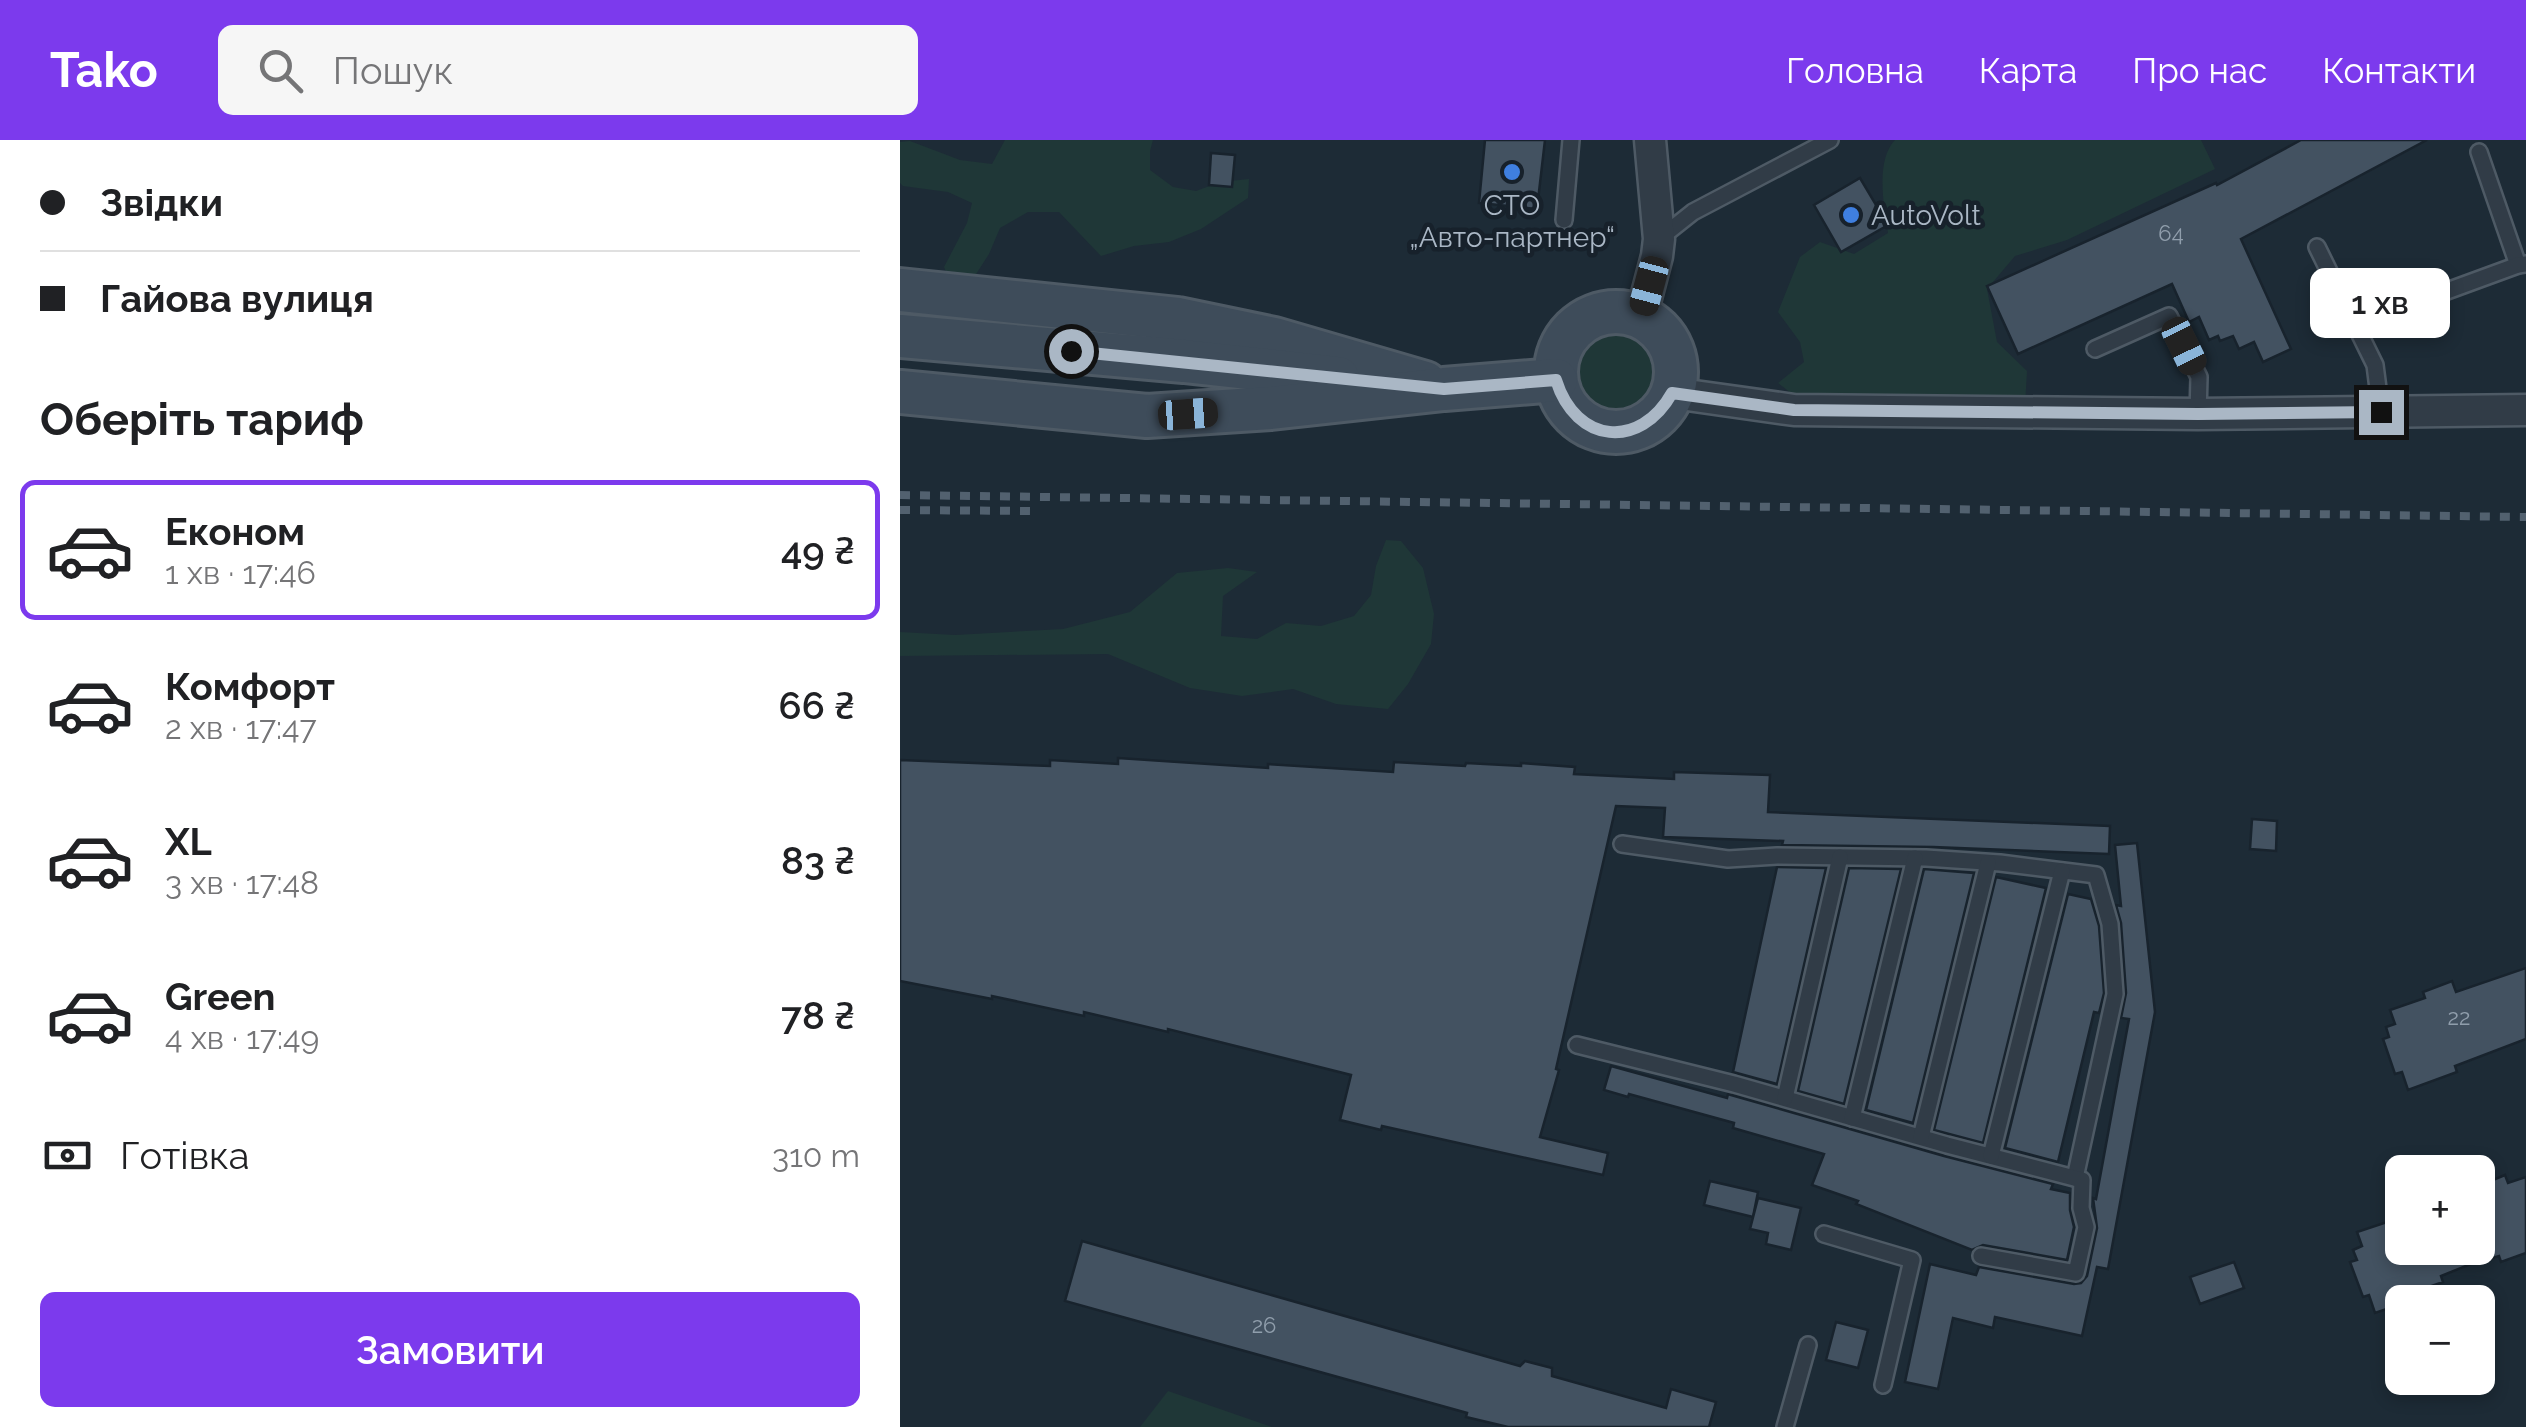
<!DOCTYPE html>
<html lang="uk">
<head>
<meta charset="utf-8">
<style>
  :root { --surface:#fff; --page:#f6f6f6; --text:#202124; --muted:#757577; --line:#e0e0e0; --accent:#7c3aed }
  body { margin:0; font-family:Raleway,sans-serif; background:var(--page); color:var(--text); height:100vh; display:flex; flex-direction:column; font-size:38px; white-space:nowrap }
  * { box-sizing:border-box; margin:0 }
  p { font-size:32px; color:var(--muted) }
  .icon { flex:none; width:55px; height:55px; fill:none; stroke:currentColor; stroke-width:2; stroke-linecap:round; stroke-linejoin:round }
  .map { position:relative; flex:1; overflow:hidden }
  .drawer { display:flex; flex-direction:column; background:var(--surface); width:900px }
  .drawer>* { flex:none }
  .guide { display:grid; align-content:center; height:220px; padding:0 40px; background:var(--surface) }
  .controls { position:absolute; left:1485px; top:1015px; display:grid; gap:20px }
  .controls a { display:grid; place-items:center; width:110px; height:110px; border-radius:15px; background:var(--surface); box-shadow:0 5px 15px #0003; font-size:50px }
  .end { position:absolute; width:45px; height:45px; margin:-22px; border:12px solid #aab7c5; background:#111; box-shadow:0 0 0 5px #111 }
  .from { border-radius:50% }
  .bubble { position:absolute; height:70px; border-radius:15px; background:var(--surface); box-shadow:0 5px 15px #0003; font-size:32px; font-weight:600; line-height:70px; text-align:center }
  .car { position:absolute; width:30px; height:60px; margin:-30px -15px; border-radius:12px; box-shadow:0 0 8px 2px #0007; background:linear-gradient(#222 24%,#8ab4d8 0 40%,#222 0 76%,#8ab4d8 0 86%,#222 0) }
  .guide b { display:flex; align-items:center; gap:35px; height:95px; font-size:38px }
  .guide b+b { border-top:2px solid var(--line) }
  .guide i { width:25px; height:25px; background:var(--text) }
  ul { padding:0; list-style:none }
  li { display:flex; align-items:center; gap:30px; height:140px; margin:0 20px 15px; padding:0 20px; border:5px solid transparent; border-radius:15px }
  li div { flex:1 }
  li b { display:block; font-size:38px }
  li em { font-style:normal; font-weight:600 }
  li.current { border-color:var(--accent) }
  li>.icon { width:90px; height:90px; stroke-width:1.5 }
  h2 { padding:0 40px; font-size:45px; line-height:120px }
  .pay { display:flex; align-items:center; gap:25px; height:110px; padding:0 40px; font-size:38px }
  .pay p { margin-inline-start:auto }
  .cta { display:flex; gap:20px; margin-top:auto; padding:20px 40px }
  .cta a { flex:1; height:115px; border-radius:15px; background:var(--accent); color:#fff; font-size:40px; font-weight:600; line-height:115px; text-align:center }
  header { display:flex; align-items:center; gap:60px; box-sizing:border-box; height:140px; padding:0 50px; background:var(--accent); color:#fff }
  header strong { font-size:48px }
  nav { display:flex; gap:55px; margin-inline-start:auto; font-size:35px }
  .search { width:700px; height:90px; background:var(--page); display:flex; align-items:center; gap:25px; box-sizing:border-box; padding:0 35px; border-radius:15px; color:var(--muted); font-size:38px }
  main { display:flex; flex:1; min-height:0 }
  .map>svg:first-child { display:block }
  .green { fill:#1f3737 }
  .building { fill:#435261; stroke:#18232d; stroke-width:2.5 }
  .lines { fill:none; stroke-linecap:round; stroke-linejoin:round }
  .lane-casing { stroke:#4e5a65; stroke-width:20 }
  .street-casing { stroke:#4e5a65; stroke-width:35 }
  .secondary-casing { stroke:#4e5a65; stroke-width:48 }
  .lane { stroke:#313c47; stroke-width:15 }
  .street { stroke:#313c47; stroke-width:30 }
  .secondary { stroke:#3e4c5a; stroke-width:42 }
  .rail { stroke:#52616f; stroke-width:8; stroke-dasharray:10 10; stroke-linecap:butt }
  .route { stroke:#aab7c5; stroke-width:12 }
  .shop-dot { fill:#3f7fe0; stroke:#17212b; stroke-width:4 }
  .labels { text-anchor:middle; stroke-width:9; stroke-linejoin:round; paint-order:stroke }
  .number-label { font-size:22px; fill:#909eac }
  .poi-label { font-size:28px; fill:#aab7c5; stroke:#17212b }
</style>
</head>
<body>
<header>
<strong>Tako</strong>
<div class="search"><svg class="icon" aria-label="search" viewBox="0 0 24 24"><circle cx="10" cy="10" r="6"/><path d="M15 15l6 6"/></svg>Пошук</div>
<nav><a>Головна</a><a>Карта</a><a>Про нас</a><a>Контакти</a></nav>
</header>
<main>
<section class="drawer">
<div class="guide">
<b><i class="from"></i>Звідки</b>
<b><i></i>Гайова вулиця</b>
</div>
<h2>Оберіть тариф</h2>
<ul>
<li class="current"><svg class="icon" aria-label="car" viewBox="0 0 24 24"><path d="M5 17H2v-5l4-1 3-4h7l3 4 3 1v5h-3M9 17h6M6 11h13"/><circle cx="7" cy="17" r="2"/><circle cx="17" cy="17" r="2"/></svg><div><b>Економ</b><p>1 хв · 17:46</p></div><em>49 ₴</em></li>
<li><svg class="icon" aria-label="car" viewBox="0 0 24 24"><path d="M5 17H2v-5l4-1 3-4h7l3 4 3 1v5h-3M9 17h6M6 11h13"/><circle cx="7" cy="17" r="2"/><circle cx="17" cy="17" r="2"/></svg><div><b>Комфорт</b><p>2 хв · 17:47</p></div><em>66 ₴</em></li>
<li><svg class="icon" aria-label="car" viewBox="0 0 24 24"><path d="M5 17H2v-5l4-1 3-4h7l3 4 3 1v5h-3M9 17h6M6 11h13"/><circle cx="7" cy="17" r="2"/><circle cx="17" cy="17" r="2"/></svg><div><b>XL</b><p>3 хв · 17:48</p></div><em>83 ₴</em></li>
<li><svg class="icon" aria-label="car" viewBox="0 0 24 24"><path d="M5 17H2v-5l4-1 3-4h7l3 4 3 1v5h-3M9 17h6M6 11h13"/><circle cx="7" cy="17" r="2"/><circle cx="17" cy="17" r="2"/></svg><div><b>Green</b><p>4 хв · 17:49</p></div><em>78 ₴</em></li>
</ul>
<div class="pay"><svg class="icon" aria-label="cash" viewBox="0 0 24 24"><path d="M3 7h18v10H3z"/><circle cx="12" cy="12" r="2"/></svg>Готівка<p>310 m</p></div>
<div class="cta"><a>Замовити</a></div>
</section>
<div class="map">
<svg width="1626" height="1287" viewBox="0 0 1626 1287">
  <rect width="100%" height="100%" fill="#1d2b36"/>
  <!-- green -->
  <g class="green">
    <polygon points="105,0 253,0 250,11 250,30 273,47 296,51 320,42 349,39 348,58 301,89 269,102 234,106 201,116 159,72 128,72 100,88 89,114 69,145 50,141 44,127 67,83 72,63 48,52 3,46 0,43 0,2 10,1 60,20 92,24"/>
    <path d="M995,0H1301L1315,29L1167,100L1115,116L1087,149L1097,202L1127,231L1125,266L900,260L878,243L904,222L900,202L878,172L900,117L920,102L954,114L988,93C984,66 975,21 995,0Z"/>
    <circle cx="716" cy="232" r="40"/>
    <polygon points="486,400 501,401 523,428 534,474 531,504 508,544 488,569 436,564 393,549 342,556 290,548 208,514 0,516 0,492 55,495 163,489 230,472 277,433 328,428 357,432 323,456 321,496 357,499 386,483 421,486 454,476 471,455 476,426"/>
    <polygon points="268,1251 372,1287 240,1287"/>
  </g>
  <!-- building -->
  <g class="building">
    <polygon points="585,0 645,0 637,69 579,63"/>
    <polygon points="1401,0 1527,0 1341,99 1391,209 1363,222 1354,202 1339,209 1333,196 1320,201 1318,196 1309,200 1299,177 1289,182 1272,144 1118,214 1087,146 1316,43 1317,45"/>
    <polygon points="311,13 335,15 332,47 309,45"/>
    <polygon points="960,38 988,85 941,112 914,65"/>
    <polygon points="218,618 368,628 368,624 493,632 494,622 565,626 566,623 621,626 621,623 675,627 674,634 774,639 774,632 870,635 868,672 1210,686 1209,714 1033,707 882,705 883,701 763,697 765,668 716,666 656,929 659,930 640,997 708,1013 703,1035 482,986 481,990 440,980 451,935 268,889 268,892 184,872 184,876 92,856 92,859 0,841 0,620 150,626 150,620 218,624"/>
    <polygon points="1352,679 1377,681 1376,711 1350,709"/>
    <polygon points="1237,703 1255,872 1208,1129 1197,1127 1182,1196 1095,1177 1093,1188 1053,1178 1038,1249 1005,1242 1030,1124 1076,1135 1079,1127 1174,1144 1181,1143 1187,1136 1197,1088 1193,1058 1196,1059 1229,879 1221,878 1226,853 1221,783 1216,765 1221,766 1215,705"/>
    <polygon points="877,727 926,728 877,944 833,932"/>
    <polygon points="949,728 1001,729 944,964 898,951"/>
    <polygon points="1024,729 1074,733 1013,983 966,970"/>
    <polygon points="1096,737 1146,748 1083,1003 1034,990"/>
    <polygon points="1168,754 1191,759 1199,786 1204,853 1199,873 1194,872 1158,1022 1105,1008"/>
    <polygon points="1626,828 1626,899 1555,926 1557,932 1508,950 1502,932 1495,934 1483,899 1489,897 1486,887 1495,884 1490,870 1525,858 1523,852 1552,841 1556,852"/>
    <polygon points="711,926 827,958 828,954 831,955 1044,1016 1153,1044 1151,1049 1170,1053 1170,1070 1174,1087 1167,1120 1083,1105 1072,1110 956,1064 958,1061 912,1045 924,1014 833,988 834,983 729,954 728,957 704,950"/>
    <polygon points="1605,1035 1608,1043 1626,1037 1626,1113 1601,1122 1599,1116 1589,1119 1588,1117 1541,1136 1543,1142 1523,1149 1525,1156 1475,1173 1469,1155 1463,1157 1450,1122 1457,1120 1453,1110 1462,1106 1457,1092 1502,1077 1502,1108 1578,1108 1578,1046"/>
    <polygon points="810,1041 858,1052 853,1077 804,1065"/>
    <polygon points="858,1058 901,1068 891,1110 866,1104 868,1093 850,1089"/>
    <polygon points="182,1101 620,1226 625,1221 652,1228 652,1236 766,1268 771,1249 816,1262 809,1287 608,1287 566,1277 567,1273 165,1161"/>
    <polygon points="1334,1122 1344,1148 1300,1164 1290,1137"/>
    <polygon points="936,1182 968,1190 958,1228 926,1220"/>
  </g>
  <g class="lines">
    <defs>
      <g id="lane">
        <polyline points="1579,12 1618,125"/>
        <polyline points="664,80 671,0"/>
        <polyline points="759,99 793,72 930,0"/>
        <polyline points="1417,107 1475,225 1481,272"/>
        <polyline points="1547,151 1618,125 1626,124"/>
        <polyline points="1195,209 1269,176 1299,237 1298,274"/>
        <polyline points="722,704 828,719 877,716 1026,718 1100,723 1196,735 1210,784 1215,854 1175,1038"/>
        <polyline points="677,905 834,944 1047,1005 1182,1040 1181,1068 1186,1087 1176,1133 1081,1116"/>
        <polyline points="885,958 940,717"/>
        <polyline points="952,978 1015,718"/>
        <polyline points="1021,997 1088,723"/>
        <polyline points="1091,1016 1162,731"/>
        <polyline points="924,1094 1012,1120 983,1245"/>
        <polyline points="885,1287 908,1205"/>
      </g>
      <g id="street">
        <polyline points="741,177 757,116 759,99 750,0"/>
        <polyline points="773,253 894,270 1298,274 1626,270"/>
      </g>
      <g id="secondary">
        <polyline points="0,150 278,179 374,199 525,243"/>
        <circle cx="716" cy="232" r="60"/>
        <polyline points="0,196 284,221 438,238"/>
        <polyline points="0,252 247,276 371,268 544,249 656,240"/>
      </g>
    </defs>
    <!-- lane casing -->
    <use href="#lane" class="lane-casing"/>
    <!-- street casing -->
    <use href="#street" class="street-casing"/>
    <!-- secondary casing -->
    <use href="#secondary" class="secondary-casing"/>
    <!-- lane -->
    <use href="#lane" class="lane"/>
    <!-- street -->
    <use href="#street" class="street"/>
    <!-- secondary -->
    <use href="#secondary" class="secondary"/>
    <!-- rail -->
    <g class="rail">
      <polyline points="0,355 1626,377"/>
      <polyline points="0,370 131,371"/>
    </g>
  </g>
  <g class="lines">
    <!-- route -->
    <path class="route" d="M171,211L544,249L656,240C676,304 740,310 772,253L894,270L1298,274L1481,272"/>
  </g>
  <!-- markers -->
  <g class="shop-dot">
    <circle cx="612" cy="32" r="10"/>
    <circle cx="951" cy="75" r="10"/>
  </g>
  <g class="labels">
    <!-- number labels -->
    <g class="number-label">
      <text x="1271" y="101">64</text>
      <text x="1559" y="885">22</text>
      <text x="364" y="1193">26</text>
    </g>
    <!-- poi labels -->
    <g class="poi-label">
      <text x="612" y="75">СТО<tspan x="612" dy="32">„Авто-партнер“</tspan></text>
      <text x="971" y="85" text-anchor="start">AutoVolt</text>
    </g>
  </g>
</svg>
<div class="controls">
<a>+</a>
<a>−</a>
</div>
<i class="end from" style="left:171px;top:211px"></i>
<i class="end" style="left:1481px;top:272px"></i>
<div class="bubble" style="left:1410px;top:128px;width:140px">1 хв</div>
<i class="car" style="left:749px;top:146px;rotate:195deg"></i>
<i class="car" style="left:1284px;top:206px;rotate:154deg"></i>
<i class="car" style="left:288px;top:274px;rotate:86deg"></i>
</div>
</main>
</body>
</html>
